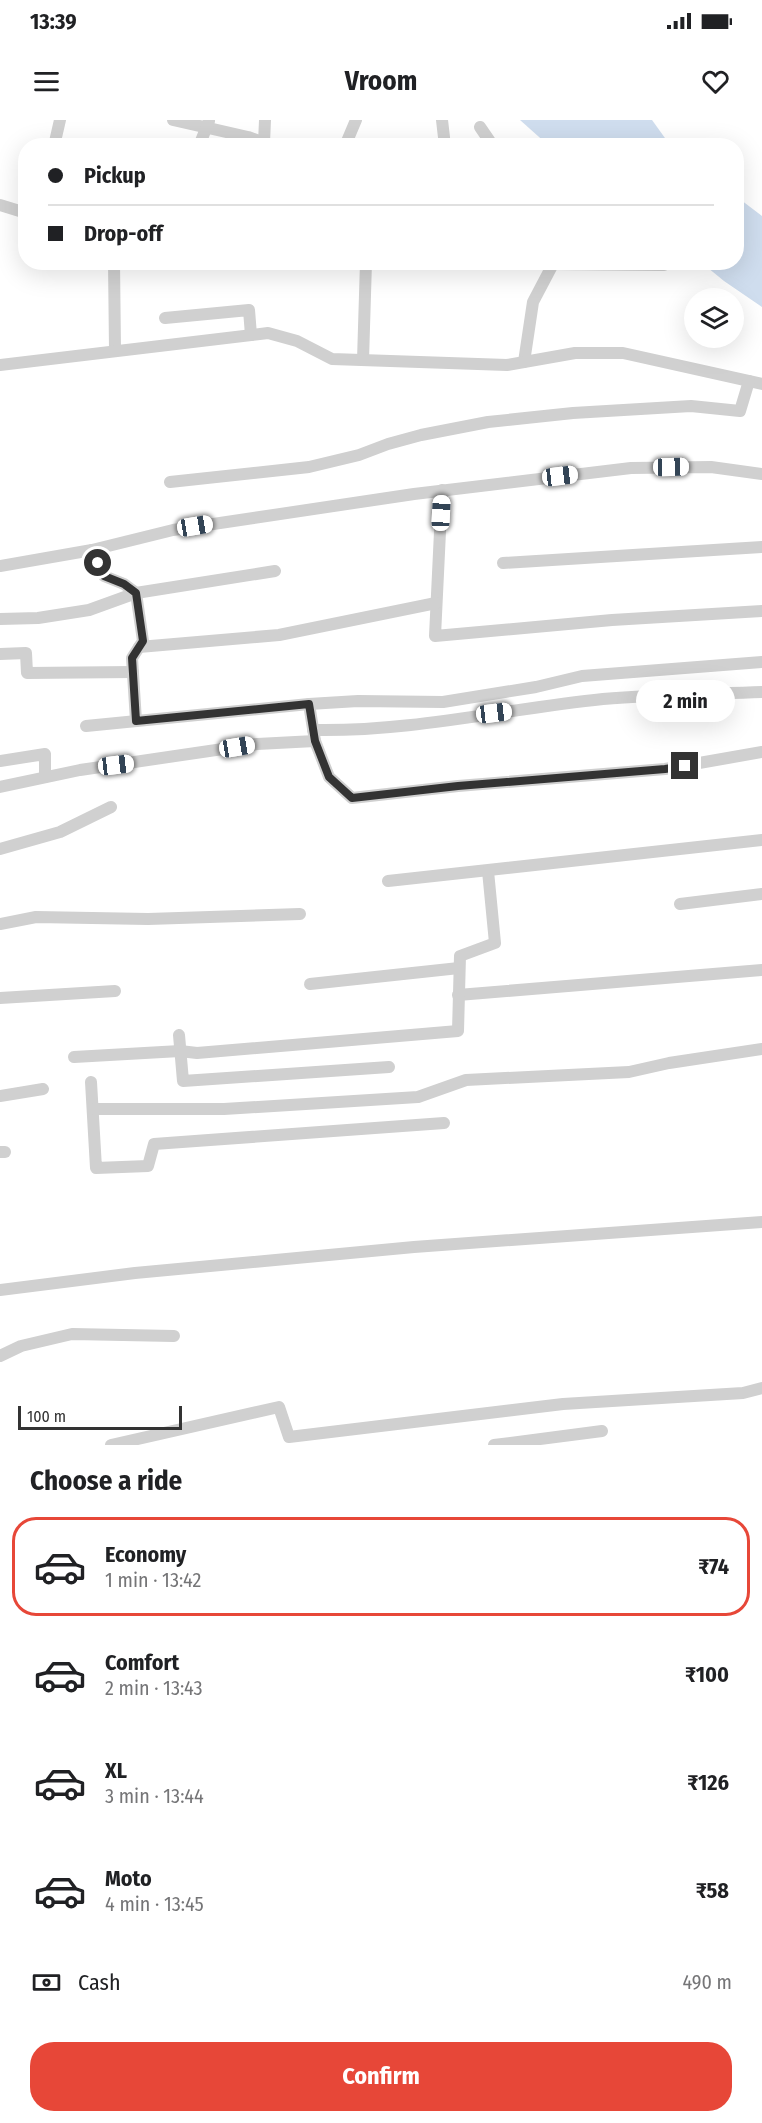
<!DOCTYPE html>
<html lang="en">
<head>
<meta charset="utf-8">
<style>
  :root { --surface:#fff; --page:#f6f6f6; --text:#202124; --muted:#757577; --line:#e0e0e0; --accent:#e74738 }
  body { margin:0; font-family:"Fira Sans Condensed",sans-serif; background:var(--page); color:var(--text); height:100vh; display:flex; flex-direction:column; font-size:22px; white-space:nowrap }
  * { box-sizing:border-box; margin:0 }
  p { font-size:20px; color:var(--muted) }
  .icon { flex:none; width:33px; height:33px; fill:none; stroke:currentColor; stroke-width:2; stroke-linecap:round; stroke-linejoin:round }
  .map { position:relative; height:1325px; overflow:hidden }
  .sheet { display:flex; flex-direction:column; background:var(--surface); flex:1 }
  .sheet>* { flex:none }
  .hud { position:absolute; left:18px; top:18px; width:726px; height:132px; border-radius:24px; box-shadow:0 6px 24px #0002; display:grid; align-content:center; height:132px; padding:0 30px; background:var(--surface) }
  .controls { position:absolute; left:684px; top:168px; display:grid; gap:12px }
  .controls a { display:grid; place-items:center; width:60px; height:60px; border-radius:50%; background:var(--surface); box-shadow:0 6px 24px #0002; font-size:30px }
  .scale { position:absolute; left:18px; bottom:15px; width:164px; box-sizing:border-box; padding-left:6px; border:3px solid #333; border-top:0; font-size:16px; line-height:21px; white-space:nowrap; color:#333; -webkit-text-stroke:4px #fff; paint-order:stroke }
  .end { position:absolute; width:27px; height:27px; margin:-14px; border:8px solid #333; background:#fff; box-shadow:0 0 0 3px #fff }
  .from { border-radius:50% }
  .bubble { position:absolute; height:42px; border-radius:21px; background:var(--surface); box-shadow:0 6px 24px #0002; font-size:20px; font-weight:700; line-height:42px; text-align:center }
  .car { position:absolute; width:18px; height:36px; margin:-18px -9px; border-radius:8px; box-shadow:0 0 4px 2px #0007; background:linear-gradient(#fff 24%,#345 0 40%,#fff 0 76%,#345 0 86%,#fff 0) }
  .hud b { display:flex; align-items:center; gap:21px; height:57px; font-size:22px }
  .hud b+b { border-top:2px solid var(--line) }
  .hud i { width:15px; height:15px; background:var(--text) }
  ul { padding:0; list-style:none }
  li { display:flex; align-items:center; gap:18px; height:99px; margin:0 12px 9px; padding:0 18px; border:3px solid transparent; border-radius:24px }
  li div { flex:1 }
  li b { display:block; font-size:22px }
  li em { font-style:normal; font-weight:700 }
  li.current { border-color:var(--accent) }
  li>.icon { width:54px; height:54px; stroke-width:1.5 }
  h2 { padding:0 30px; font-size:27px; line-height:72px }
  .pay { display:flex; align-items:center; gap:15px; height:66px; padding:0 30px; font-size:22px }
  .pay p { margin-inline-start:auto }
  .action { display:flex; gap:12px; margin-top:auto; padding:12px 30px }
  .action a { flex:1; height:69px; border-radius:24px; background:var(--accent); color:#fff; font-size:24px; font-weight:700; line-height:69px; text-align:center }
  .status { display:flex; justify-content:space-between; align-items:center; height:42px; padding:0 30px; background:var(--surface); direction:ltr }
  .status svg { height:16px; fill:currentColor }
  header { display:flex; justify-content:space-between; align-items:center; height:78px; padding:0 30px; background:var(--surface); font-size:27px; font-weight:700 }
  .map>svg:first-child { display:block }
  .water { fill:#cfddee }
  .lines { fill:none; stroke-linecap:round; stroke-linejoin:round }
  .minor { stroke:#d0d0d0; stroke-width:12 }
  .route { stroke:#333; stroke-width:8 }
</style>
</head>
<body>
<div class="status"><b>13:39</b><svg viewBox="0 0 49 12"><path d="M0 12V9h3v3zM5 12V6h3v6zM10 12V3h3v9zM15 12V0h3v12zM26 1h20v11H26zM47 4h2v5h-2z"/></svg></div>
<header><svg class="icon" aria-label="menu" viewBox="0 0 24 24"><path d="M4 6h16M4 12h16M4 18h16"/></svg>Vroom<svg class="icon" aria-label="heart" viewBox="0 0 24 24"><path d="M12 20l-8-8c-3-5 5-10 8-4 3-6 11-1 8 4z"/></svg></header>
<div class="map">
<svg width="762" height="1325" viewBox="0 0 762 1325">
  <rect width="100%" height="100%" fill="#fff"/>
  <!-- water -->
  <g class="water">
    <polygon points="520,0 652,0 670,25 548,25"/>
    <polygon points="737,77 762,96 762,187 724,161 702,143 736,142"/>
  </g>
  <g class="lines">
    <!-- minor -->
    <g class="minor">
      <polyline points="173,0 248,17 273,26"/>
      <polyline points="442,0 445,26"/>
      <polyline points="480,7 493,26"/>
      <polyline points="264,23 265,0"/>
      <polyline points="54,26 60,0"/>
      <polyline points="199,26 209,1"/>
      <polyline points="345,26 356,0"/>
      <polyline points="0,85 26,93"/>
      <polyline points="114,142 115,230"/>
      <polyline points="552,142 553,144 664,145"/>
      <polyline points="165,198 249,190 251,215"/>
      <polyline points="363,240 366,142"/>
      <polyline points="524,242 533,182 553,144"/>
      <polyline points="0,245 268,213 297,221 332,239 507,245 575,233 623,233 762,264"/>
      <polyline points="170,362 309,347 359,335 388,324 421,315 488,302 573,293 691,286 740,291 749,261"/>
      <polyline points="442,370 435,516 612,500 762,491"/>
      <polyline points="92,430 104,456 124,464 136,473 143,521 132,538 136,601"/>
      <polyline points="503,443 762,427"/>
      <polyline points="0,446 92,430 173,410 414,374 631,348 711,347 762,354"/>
      <polyline points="0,499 38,498 89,490 136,473 275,451"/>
      <polyline points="139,527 279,515 436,483"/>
      <polyline points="0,534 26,533 27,553 133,552"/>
      <polyline points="309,584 315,621 329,657 352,678 458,666 665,649 762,632"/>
      <polyline points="86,606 309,584 358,581 443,582 536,567 582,556 762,542"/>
      <path d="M313,610C410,612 506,589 603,579C655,574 709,574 762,572"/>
      <polyline points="0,641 45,634 45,657"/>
      <polyline points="0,667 80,650 257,624 315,621"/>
      <polyline points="0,729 60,712 111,687"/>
      <polyline points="388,761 762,720"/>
      <polyline points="680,784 762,774"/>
      <polyline points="0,804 36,797 148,799 300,794"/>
      <polyline points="310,864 459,848"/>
      <polyline points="458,875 762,850"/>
      <polyline points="0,878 115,871"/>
      <polyline points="179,915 183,961 389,947"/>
      <polyline points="74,937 180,931 197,933 458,911 460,836 495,823 488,751"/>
      <polyline points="91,962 96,1048 148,1046 154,1024 444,1003"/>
      <polyline points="0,976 43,969"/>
      <polyline points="93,989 224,989 418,977 466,960 629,952 669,943 762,929"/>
      <polyline points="0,1032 5,1032"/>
      <polyline points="0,1170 135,1153 414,1127 762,1102"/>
      <polyline points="0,1236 21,1226 72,1214 174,1216"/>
      <polyline points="111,1325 279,1287 289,1317 563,1284 743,1273 762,1268"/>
      <polyline points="494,1325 602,1311"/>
    </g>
  </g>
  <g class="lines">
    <!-- route -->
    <polyline class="route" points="98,443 104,456 124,464 136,473 143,521 132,538 136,601 309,584 315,621 329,657 352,678 458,666 665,649 685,646"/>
  </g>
</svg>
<div class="controls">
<a><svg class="icon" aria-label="layers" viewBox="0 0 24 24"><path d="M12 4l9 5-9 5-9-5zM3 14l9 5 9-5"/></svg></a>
</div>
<div class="scale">100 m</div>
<i class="end from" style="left:98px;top:443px"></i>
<i class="end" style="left:685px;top:646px"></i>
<div class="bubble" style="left:636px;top:560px;width:99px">2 min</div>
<i class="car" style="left:671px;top:347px;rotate:89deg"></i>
<i class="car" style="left:560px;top:356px;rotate:83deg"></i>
<i class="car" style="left:441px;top:393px;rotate:3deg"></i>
<i class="car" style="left:195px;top:406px;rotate:81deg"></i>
<i class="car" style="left:494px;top:593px;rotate:83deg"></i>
<i class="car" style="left:237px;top:627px;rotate:81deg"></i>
<i class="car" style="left:116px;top:645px;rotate:83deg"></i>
<div class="hud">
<b><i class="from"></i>Pickup</b>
<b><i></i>Drop-off</b>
</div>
</div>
<section class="sheet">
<h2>Choose a ride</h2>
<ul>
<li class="current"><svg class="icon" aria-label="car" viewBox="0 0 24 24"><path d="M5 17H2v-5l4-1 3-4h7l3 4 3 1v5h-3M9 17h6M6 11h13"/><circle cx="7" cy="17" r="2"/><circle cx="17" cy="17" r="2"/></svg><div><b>Economy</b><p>1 min · 13:42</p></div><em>₹74</em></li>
<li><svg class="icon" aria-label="car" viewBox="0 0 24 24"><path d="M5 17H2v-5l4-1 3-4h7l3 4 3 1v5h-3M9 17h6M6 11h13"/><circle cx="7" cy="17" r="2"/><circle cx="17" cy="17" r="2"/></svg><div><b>Comfort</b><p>2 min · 13:43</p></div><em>₹100</em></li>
<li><svg class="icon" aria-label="car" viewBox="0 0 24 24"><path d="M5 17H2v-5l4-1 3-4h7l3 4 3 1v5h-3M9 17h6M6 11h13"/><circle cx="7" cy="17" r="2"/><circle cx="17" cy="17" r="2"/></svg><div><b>XL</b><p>3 min · 13:44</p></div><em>₹126</em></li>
<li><svg class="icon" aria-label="car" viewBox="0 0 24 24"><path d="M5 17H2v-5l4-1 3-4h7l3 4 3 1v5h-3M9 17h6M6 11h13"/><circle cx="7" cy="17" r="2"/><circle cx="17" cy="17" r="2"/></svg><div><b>Moto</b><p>4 min · 13:45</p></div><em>₹58</em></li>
</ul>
<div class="pay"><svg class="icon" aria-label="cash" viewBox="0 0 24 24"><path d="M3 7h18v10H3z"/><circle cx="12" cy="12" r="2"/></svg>Cash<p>490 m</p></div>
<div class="action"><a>Confirm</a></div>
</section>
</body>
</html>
